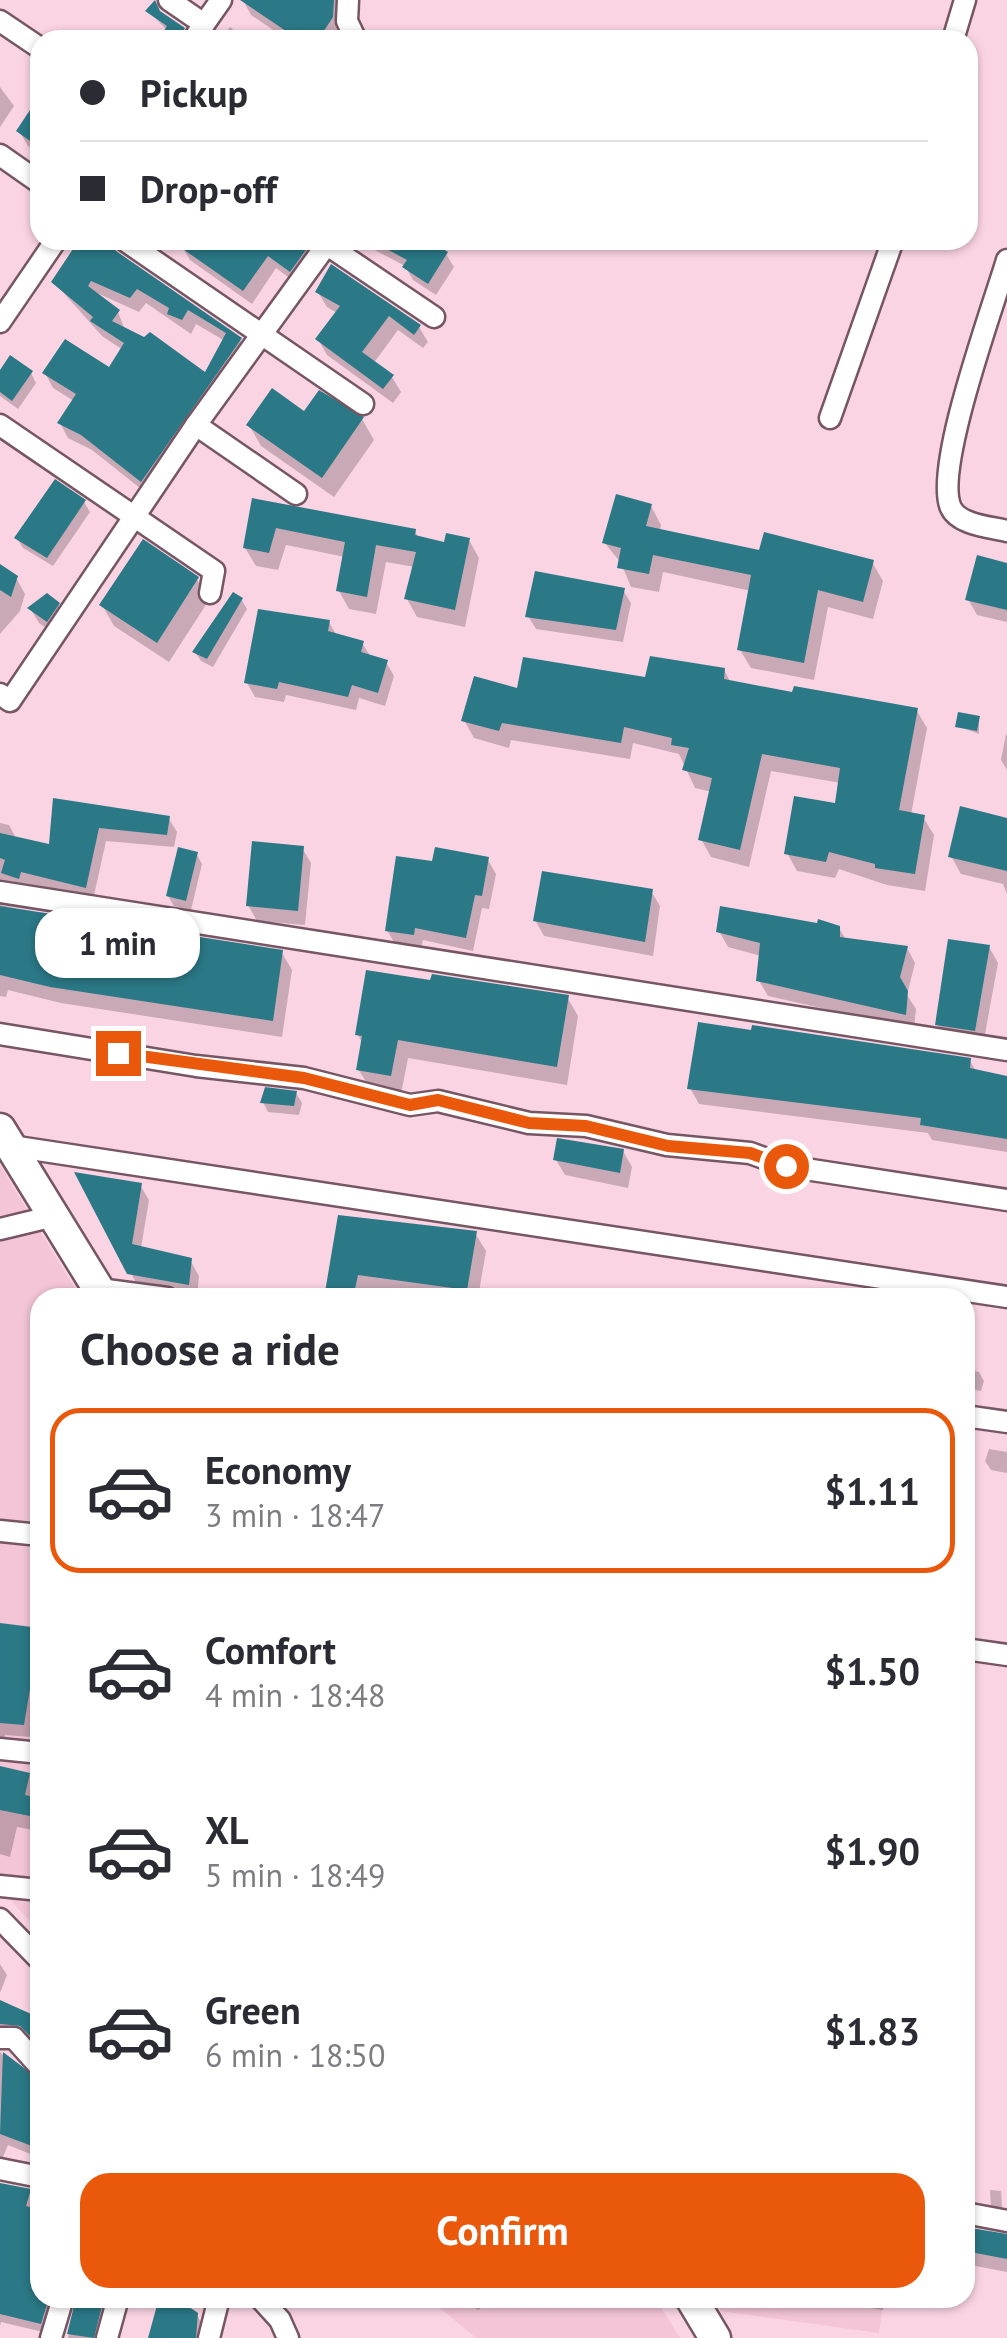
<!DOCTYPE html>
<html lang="en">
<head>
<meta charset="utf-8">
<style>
  :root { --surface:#fff; --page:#f2f2f3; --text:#2b2b33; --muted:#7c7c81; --line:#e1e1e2; --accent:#ea580c }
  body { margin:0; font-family:"PT Sans",sans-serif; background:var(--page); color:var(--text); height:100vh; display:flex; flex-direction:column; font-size:38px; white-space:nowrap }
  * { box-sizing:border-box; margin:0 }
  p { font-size:32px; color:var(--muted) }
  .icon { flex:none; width:55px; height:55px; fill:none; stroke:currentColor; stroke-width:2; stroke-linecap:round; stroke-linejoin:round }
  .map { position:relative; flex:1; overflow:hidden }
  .details { position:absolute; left:30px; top:1288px; width:945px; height:1020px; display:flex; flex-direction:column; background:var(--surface); border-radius:30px; box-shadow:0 2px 8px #0004 }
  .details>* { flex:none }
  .banner { position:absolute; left:30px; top:30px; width:948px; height:220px; border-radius:30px; box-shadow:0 2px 8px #0004; display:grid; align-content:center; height:220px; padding:0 50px; background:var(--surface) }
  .end { position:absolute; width:45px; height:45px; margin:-22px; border:12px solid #ea580c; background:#fff; box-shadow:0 0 0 5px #fff }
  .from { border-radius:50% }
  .bubble { position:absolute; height:70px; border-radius:30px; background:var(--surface); box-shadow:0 2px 8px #0004; font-size:32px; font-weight:600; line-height:70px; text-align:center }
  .banner b { display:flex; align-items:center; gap:35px; height:95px; font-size:38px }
  .banner b+b { border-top:2px solid var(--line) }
  .banner i { width:25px; height:25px; background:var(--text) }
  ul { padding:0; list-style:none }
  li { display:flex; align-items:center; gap:30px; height:165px; margin:0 20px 15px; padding:0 30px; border:5px solid transparent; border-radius:30px }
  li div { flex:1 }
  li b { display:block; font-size:38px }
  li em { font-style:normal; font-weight:600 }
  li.active { border-color:var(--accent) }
  li>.icon { width:90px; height:90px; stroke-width:1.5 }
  h2 { padding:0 50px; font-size:45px; line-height:120px }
  .cta { display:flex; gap:20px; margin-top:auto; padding:20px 50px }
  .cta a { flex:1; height:115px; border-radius:30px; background:var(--accent); color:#fff; font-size:40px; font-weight:600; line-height:115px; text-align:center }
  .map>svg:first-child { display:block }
  .built { fill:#f3c5d6 }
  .shadow { fill:#0003; fill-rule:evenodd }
  .building { fill:#2b7886; fill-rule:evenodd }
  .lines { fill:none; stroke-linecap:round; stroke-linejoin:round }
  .minor-casing { stroke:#765663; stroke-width:25 }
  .secondary-casing { stroke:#765663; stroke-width:35 }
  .minor { stroke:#fff; stroke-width:20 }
  .secondary { stroke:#fff; stroke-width:30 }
  .route { stroke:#ea580c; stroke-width:12 }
</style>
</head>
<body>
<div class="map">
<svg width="1007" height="2338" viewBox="0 0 1007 2338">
  <rect width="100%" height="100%" fill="#fbd4e3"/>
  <!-- built -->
  <g class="built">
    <polygon points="0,1165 80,1297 40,1298 40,1932 0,1889"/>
    <polygon points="428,2298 655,2298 680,2338 476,2338"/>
    <polygon points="713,2298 884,2298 879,2333 721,2311"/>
  </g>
  <!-- shadow -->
  <g class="shadow">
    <polygon points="243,0 342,0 346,8 341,33 336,40 288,40 251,15"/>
    <polygon points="148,11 160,13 183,29 188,40 163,40 167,30"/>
    <polygon points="230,27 246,40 219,40"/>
    <polygon points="0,87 14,106 0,127"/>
    <polygon points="40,100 40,155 28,146 19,131"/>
    <path d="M82,240H109L117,255L240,340L249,355L150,496L92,450L68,438L60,423L74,401L53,388L45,373L109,370L123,350L102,336L54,282ZM97,293L139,312L146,303L191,334L196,324L225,341L206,375L125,330L118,312Z"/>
    <polygon points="186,240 307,240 314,253 299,285 276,268 252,304 190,260 182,246"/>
    <polygon points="366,240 424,240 446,254 454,267 436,295 413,280 405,266 371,248"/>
    <polygon points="332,268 419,327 428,342 423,348 398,330 373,364 392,377 401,392 393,403 327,355 318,339 337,313 327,307 318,292"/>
    <polygon points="31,373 36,383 18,409 0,396 0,374"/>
    <polygon points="305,414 362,419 374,440 334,497 261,446 249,425"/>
    <polygon points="254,501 415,531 419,539 446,546 469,540 479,558 465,627 417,617 407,599 415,567 386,562 376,614 349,609 339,591 345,557 286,545 278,570 256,566 245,548"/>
    <polygon points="84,502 90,512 53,566 23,548 17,538"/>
    <polygon points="651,506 661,525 660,531 761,552 872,562 883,581 873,619 828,607 814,680 751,668 740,650 751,591 663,572 659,592 631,587 621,563 604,542"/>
    <polygon points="1007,565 1007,622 977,615 968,599"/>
    <polygon points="0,567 16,578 25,594 20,611 0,634"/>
    <polygon points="197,579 209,600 169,662 114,626 102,605"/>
    <polygon points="623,590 631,603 623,642 536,629 528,616"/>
    <polygon points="241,599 247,609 213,667 201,661 195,652"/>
    <polygon points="58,604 67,620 56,635 39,623 30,608"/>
    <polygon points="329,622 337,636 362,643 371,657 386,662 394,676 385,706 359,698 356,710 286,695 284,702 255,697 247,683"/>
    <polygon points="724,670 731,683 917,711 927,728 911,815 923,817 934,835 925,891 887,885 839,869 835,878 797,871 787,853 838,806 841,783 771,771 749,867 711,857 701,839 712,792 695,788 679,754 633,743 630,759 511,740 509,748 474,738 464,720 519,692"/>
    <polygon points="979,719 979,734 958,726"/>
    <polygon points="1006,734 1007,735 1007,770 1001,760"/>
    <polygon points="55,801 169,819 177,832 174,847 106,841 93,900 28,885 26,891 0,885 0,823 9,825 17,840 51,847"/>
    <polygon points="1007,824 1007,894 1003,884 961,874 951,856"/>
    <polygon points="302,848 311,863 305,925 257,921 248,905"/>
    <polygon points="197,855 202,864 191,910 174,906 168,896"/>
    <polygon points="488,860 496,874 489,909 482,908 473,951 423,940 421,948 395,944 387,930 434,864"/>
    <polygon points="651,891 660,906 653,956 544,936 535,920"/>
    <polygon points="0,905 56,917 66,934 282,953 292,970 282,1037 61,1003 8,990 6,997 0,996"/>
    <polygon points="839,928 846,940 907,948 915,963 907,995 916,1009 914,1029 768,996 759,981 761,956 728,947 719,931"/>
    <polygon points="989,947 998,963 983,1045 946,1040 937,1024"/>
    <polygon points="567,997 578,1016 567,1085 408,1058 401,1094 370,1088 358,1069 363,1044 358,1035"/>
    <polygon points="970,1061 979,1076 1007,1078 1007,1152 932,1140 928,1133 699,1104 690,1088"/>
    <polygon points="296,1093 302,1103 299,1115 268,1112 263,1102"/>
    <polygon points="623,1151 632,1167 628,1188 565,1175 556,1160"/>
    <polygon points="79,1175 140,1185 149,1200 141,1248 190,1260 199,1276 197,1298 142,1294"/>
    <polygon points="340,1218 475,1233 486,1251 478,1298 368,1293 367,1298 327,1298"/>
    <polygon points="965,1369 979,1372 984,1381 981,1391 965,1388"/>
    <polygon points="989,1449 1007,1452 1007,1473 991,1470 985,1461"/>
    <polygon points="0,1626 40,1632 34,1717 40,1717 40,1749 31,1737 5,1735 4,1743 0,1743"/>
    <polygon points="0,1768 40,1778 40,1831 17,1827 10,1857 0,1854"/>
    <polygon points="0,1964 7,1975 0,1993"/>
    <polygon points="0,2003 40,2021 40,2047 22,2034 0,2037"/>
    <polygon points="0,2052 40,2096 40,2158 8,2145 0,2164"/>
    <polygon points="0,2184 29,2191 36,2202 33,2211 40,2213 40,2298 65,2298 47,2333 1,2322 0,2326"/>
    <polygon points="990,2190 1001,2191 1002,2209 991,2207"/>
    <polygon points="965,2230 1007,2237 1007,2272 965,2264"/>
    <polygon points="78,2298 113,2298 104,2338 68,2338"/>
    <polygon points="162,2298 171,2298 198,2317 205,2329 203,2338 151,2338"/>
    <polygon points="470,2298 505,2298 477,2310"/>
    <polygon points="807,2298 885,2298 883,2310"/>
  </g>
  <!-- building -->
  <g class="building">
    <polygon points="155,0 160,11 185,28 178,40 158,40 167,26 145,11"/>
    <polygon points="240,0 334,0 333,17 318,40 285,40 289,33"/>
    <polygon points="40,95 40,148 16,131"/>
    <path d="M79,240H110L116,251L242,338L141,482L81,435L57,423L76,394L42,373L65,339L109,367L124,343L90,321L93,317L51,282ZM91,281L130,298L137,289L169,308L167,314L182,320L188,310L226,333L205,372L150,332L144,337L112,321L120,310L88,286Z"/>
    <polygon points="170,240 304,240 308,247 290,272 268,256 243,291"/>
    <polygon points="370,240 429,240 448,252 428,284 402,267 407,260"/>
    <polygon points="331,264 421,325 414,335 389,316 362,352 394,375 383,389 315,339 340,306 315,292"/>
    <polygon points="10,355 33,371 12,401 0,392 0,370"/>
    <polygon points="272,388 304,411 319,390 364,417 322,478 246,425"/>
    <polygon points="55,479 86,500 47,558 14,538"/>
    <polygon points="616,494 652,504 646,526 759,550 764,532 874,560 863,602 818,590 804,663 737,650 751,575 653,555 649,574 617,568 621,548 602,543"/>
    <polygon points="252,498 416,529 415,535 444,542 446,533 470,538 455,610 404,599 416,552 376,545 367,597 336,591 345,542 276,528 269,553 243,548"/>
    <polygon points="143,539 199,577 157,643 99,605"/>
    <polygon points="977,555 1007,563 1007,610 965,600"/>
    <polygon points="0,564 18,576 11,597 0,590"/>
    <polygon points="535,571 625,588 616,630 525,617"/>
    <polygon points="233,592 243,598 207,659 192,652"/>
    <polygon points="47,593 60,603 47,622 27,608"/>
    <polygon points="258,609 330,620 328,631 364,641 361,652 388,660 378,693 352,685 348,697 279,682 277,689 244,683"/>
    <polygon points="650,656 725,668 724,679 792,692 794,686 918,708 899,810 925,815 915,874 875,868 875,864 829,852 826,862 784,854 794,796 835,803 840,768 762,754 740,850 698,840 712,778 682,770 689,748 671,745 672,738 624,727 621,743 502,723 499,731 461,721 474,676 517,688 523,657 645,677"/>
    <polygon points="958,712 980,716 977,731 955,727"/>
    <polygon points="53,798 170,816 167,835 99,828 86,888 21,872 19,879 1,873 5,860 0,858 0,833 49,844"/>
    <polygon points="960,806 1007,818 1007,871 948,857"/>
    <polygon points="252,841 304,846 298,911 246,906"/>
    <polygon points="178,847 198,852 186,901 166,896"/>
    <polygon points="435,847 489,857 482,896 475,895 466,938 415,928 414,935 385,931 396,856 432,861"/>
    <polygon points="542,871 653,889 645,942 533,921"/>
    <polygon points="0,906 58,915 55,930 133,940 136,927 283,950 273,1021 50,987 0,975"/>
    <polygon points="720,906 817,923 818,919 840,926 840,937 908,946 900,977 908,991 906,1015 756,981 760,943 716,932"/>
    <polygon points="948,939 990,945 975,1031 935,1025"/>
    <polygon points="366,970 430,980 432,974 569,995 557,1067 398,1040 391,1076 356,1070 362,1036 355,1035"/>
    <polygon points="698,1022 751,1030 752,1025 971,1058 970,1068 1007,1076 1007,1139 920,1125 921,1118 687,1089"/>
    <polygon points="265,1087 297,1091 294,1106 260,1103"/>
    <polygon points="557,1138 624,1149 620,1173 553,1160"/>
    <polygon points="74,1172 142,1183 132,1244 192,1258 189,1285 127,1274"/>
    <polygon points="338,1215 477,1231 467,1290 358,1275 353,1298 324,1298"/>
    <polygon points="0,1623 40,1628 24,1725 0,1723"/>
    <polygon points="0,1766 30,1773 25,1795 40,1798 40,1818 0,1810"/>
    <polygon points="0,2000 40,2018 40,2046 20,2026 0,2024"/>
    <polygon points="3,2052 40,2080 40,2149 0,2134"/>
    <polygon points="0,2183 31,2189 26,2206 40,2210 40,2298 49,2298 41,2324 0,2314"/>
    <polygon points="965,2227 1007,2234 1007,2259 965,2251"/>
    <polygon points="76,2298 104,2298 94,2338 67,2334"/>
    <polygon points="159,2298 176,2298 198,2313 196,2338 148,2338"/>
  </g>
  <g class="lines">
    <defs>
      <g id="minor">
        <polyline points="169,0 204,24"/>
        <polyline points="348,0 347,21 356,40"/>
        <polyline points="0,21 40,48"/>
        <polyline points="193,40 221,0"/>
        <polyline points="953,40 965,0"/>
        <polyline points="0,155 40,183"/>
        <polyline points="124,240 363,404"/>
        <polyline points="320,240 434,317"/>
        <path d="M1007,260C993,307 933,470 951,508C959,525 991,527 1007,531"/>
        <polyline points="0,322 56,240"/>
        <polyline points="830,418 893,240"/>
        <polyline points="0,425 214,571 210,593"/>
        <polyline points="196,425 296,494"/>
        <polyline points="0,694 10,701 196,425 330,240"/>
        <polyline points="0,892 1007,1050"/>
        <polyline points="0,1034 196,1066 304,1078 410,1105 438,1101 529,1123 586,1126 667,1145 750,1153 786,1166 1007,1200"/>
        <polyline points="11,1146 1007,1297"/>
        <polyline points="0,1229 54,1216"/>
        <polyline points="99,1289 167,1298"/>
        <polyline points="965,1416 1007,1422"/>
        <polyline points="0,1531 40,1535"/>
        <polyline points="965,1649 1007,1655"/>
        <polyline points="0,1749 40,1753"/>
        <polyline points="0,1886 40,1890"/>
        <polyline points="0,1919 40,1960"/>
        <polyline points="0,2038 14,2038 40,2067"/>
        <polyline points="0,2169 40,2177"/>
        <polyline points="965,2213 1007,2221"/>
        <polyline points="260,2298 280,2320 288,2338"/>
        <polyline points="51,2338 63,2298"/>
        <polyline points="107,2338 118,2298"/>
        <polyline points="209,2338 219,2298"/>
      </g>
      <g id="secondary">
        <polyline points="0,1129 104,1298"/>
        <polyline points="691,2298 715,2338"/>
      </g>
    </defs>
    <!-- minor casing -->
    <use href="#minor" class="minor-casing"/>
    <!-- secondary casing -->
    <use href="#secondary" class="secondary-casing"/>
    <!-- minor -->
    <use href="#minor" class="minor"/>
    <!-- secondary -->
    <use href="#secondary" class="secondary"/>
  </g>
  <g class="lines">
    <!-- route -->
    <polyline class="route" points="118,1053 304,1078 410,1105 438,1100 529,1123 586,1126 668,1146 750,1153 786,1166"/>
  </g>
</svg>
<i class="end from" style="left:786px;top:1166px"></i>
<i class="end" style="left:118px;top:1053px"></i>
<div class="bubble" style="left:35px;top:908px;width:165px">1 min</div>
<div class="banner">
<b><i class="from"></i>Pickup</b>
<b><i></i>Drop-off</b>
</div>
<section class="details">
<h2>Choose a ride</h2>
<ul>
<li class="active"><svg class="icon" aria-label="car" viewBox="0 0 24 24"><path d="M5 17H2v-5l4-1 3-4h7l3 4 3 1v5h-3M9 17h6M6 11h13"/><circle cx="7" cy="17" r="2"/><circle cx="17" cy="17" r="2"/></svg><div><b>Economy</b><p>3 min · 18:47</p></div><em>$1.11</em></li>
<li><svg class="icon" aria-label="car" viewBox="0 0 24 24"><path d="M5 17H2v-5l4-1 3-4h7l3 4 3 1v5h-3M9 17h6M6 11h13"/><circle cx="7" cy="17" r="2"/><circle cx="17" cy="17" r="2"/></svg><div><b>Comfort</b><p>4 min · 18:48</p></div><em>$1.50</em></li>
<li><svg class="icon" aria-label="car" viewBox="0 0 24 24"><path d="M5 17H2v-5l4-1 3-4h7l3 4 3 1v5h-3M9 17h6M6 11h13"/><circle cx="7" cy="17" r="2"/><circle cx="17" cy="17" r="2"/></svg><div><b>XL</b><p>5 min · 18:49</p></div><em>$1.90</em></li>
<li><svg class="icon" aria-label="car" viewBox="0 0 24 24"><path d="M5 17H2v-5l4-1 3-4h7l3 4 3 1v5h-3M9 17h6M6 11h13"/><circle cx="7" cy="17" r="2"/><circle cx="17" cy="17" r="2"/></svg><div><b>Green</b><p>6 min · 18:50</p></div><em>$1.83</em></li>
</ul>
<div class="cta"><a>Confirm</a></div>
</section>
</div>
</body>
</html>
